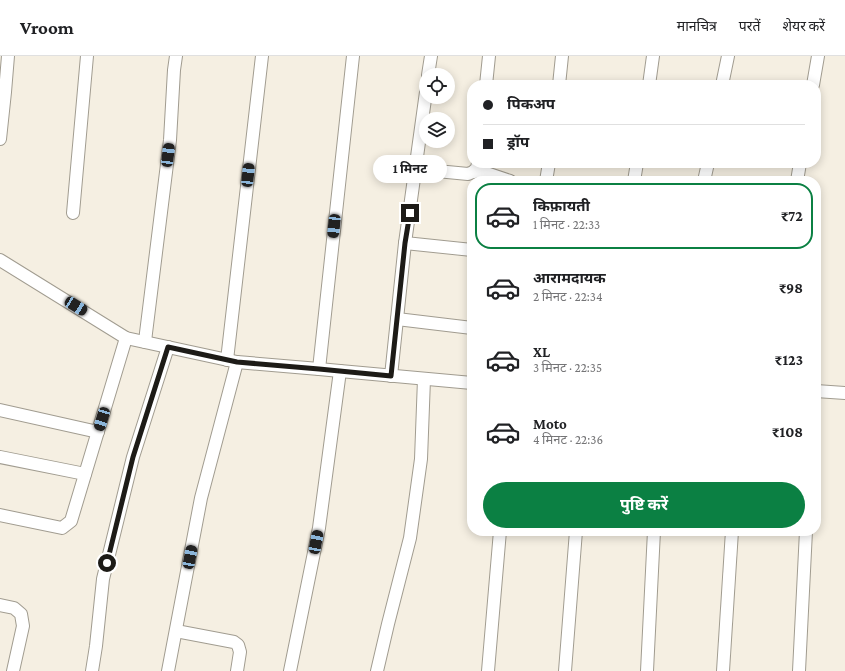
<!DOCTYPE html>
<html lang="hi">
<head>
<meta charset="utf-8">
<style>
  :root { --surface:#fff; --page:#f2f2f2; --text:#202124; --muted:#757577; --line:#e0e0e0; --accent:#0b8043 }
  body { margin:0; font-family:"Crimson Pro","Noto Sans Devanagari",serif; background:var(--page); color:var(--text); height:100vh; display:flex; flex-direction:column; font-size:15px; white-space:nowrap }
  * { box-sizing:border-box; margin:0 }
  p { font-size:13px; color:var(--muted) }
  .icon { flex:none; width:22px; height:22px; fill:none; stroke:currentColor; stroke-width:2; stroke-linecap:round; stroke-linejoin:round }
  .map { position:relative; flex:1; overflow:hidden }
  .side { position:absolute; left:467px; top:120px; width:354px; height:360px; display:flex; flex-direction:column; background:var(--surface); border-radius:16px; box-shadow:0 2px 10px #0003 }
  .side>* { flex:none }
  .top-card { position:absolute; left:467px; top:24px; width:354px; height:88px; border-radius:16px; box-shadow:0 2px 10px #0003; display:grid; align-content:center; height:88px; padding:0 16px; background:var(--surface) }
  .tools { position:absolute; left:419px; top:12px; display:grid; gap:8px }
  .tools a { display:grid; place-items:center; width:36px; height:36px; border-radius:50%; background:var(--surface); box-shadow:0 2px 10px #0003; font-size:20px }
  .end { position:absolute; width:18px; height:18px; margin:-9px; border:5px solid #1d1b17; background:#fff; box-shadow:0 0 0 2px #fff }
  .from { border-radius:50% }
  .bubble { position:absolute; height:28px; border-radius:14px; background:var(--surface); box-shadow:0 2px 10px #0003; font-size:13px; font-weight:700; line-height:28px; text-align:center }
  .car { position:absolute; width:12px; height:24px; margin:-12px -6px; border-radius:5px; box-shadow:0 0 3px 1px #0007; background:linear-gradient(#222 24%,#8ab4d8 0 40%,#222 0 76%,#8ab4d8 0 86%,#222 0) }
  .top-card b { display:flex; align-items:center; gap:14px; height:38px; font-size:15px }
  .top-card b+b { border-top:1px solid var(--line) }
  .top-card i { width:10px; height:10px; background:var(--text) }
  ul { padding:7px 0 0; list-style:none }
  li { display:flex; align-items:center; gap:12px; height:66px; margin:0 8px 6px; padding:0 8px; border:2px solid transparent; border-radius:16px }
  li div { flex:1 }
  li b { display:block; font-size:15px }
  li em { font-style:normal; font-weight:700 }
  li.current { border-color:var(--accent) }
  li>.icon { width:36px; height:36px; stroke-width:1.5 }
  .primary-button { display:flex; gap:8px; margin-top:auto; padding:8px 16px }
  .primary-button a { flex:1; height:46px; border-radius:24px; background:var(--accent); color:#fff; font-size:16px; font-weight:700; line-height:46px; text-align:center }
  header { display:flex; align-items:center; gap:24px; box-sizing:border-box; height:56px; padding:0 20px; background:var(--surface); border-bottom:1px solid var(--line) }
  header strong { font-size:19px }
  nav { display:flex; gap:22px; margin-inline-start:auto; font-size:14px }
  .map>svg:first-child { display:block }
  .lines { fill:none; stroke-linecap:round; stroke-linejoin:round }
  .minor-casing { stroke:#a19c90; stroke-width:14 }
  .minor { stroke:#fff; stroke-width:12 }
  .route { stroke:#1d1b17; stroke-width:5 }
</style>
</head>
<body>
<header>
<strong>Vroom</strong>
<nav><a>मानचित्र</a><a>परतें</a><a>शेयर करें</a></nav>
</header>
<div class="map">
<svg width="845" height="615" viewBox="0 0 845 615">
  <rect width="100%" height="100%" fill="#f5efe2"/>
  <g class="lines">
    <defs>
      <g id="minor">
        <polyline points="428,19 431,0"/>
        <polyline points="486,29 489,0"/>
        <polyline points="559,29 562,0"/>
        <polyline points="649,29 653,0"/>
        <polyline points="722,29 728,0"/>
        <polyline points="813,29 818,0"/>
        <polyline points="0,83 5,36 8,0"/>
        <polyline points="416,113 468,118 473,116 477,112 478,107"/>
        <polyline points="473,116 480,115 510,125"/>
        <polyline points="546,125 549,107"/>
        <polyline points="634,125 637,107"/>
        <polyline points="704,125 708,107"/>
        <polyline points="797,125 800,107"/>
        <polyline points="73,157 87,0"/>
        <polyline points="405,187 472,194"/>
        <polyline points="0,204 126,282 237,306 319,313 340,315 472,327"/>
        <polyline points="397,263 472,272"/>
        <polyline points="145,286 146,277 170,84 174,14 176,0"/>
        <polyline points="227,304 262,0"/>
        <polyline points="319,313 353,0"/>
        <polyline points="391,320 405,187 426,36"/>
        <polyline points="816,335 845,337"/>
        <polyline points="0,354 98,376"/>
        <polyline points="0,401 85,418"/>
        <polyline points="0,459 62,472 71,465 126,282"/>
        <polyline points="0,549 14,552 21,558 23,570 13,615"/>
        <polyline points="176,575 234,586 238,589 240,596 237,615"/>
        <polyline points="92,615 96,590 103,523 133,401 168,291"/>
        <polyline points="168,615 201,442 237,306"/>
        <polyline points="290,615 319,472 340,315"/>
        <polyline points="377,615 388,568 410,482 421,403 424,323"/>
        <polyline points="488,615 500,475"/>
        <polyline points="565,615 576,475"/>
        <polyline points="647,615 654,475"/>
        <polyline points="723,615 732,475"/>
        <polyline points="799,615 806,475"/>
      </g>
    </defs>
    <!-- minor casing -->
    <use href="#minor" class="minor-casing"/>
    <!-- minor -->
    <use href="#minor" class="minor"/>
  </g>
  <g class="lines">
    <!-- route -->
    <polyline class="route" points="107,507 133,401 168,291 237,306 319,313 391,320 405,187 410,157"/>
  </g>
</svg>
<div class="tools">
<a><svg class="icon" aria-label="locate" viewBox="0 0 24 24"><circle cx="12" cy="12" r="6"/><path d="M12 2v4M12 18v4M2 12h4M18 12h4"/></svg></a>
<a><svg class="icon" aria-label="layers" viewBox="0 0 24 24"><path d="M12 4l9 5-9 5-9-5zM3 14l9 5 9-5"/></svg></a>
</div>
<i class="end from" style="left:107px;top:507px"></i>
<i class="end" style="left:410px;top:157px"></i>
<div class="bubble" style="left:373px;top:99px;width:74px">1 मिनट</div>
<i class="car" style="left:168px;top:99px;rotate:7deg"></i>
<i class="car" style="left:248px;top:119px;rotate:6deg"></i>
<i class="car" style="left:334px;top:170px;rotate:186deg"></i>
<i class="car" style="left:76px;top:250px;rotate:122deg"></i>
<i class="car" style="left:102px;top:363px;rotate:197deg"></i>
<i class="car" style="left:316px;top:486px;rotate:11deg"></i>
<i class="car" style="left:190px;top:501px;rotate:11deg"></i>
<div class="top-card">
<b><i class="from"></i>पिकअप</b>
<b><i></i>ड्रॉप</b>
</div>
<section class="side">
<ul>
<li class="current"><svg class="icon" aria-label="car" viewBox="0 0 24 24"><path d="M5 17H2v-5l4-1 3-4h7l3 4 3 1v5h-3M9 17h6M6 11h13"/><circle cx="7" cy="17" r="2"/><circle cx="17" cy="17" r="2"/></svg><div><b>किफ़ायती</b><p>1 मिनट · 22:33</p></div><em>₹72</em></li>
<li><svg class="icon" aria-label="car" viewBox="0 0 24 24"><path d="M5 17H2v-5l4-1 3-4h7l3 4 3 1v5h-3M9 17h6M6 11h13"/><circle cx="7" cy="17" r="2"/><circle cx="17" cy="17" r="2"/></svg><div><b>आरामदायक</b><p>2 मिनट · 22:34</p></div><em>₹98</em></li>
<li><svg class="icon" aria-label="car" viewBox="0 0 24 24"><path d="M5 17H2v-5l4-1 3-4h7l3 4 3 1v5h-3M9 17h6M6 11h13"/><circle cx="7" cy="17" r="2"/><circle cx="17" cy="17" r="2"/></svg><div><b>XL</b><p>3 मिनट · 22:35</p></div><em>₹123</em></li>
<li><svg class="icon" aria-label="car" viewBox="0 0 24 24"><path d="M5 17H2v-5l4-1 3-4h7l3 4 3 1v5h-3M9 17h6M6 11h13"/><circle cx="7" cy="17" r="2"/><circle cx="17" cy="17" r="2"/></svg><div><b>Moto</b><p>4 मिनट · 22:36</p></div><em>₹108</em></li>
</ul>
<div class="primary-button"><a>पुष्टि करें</a></div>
</section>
</div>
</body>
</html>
